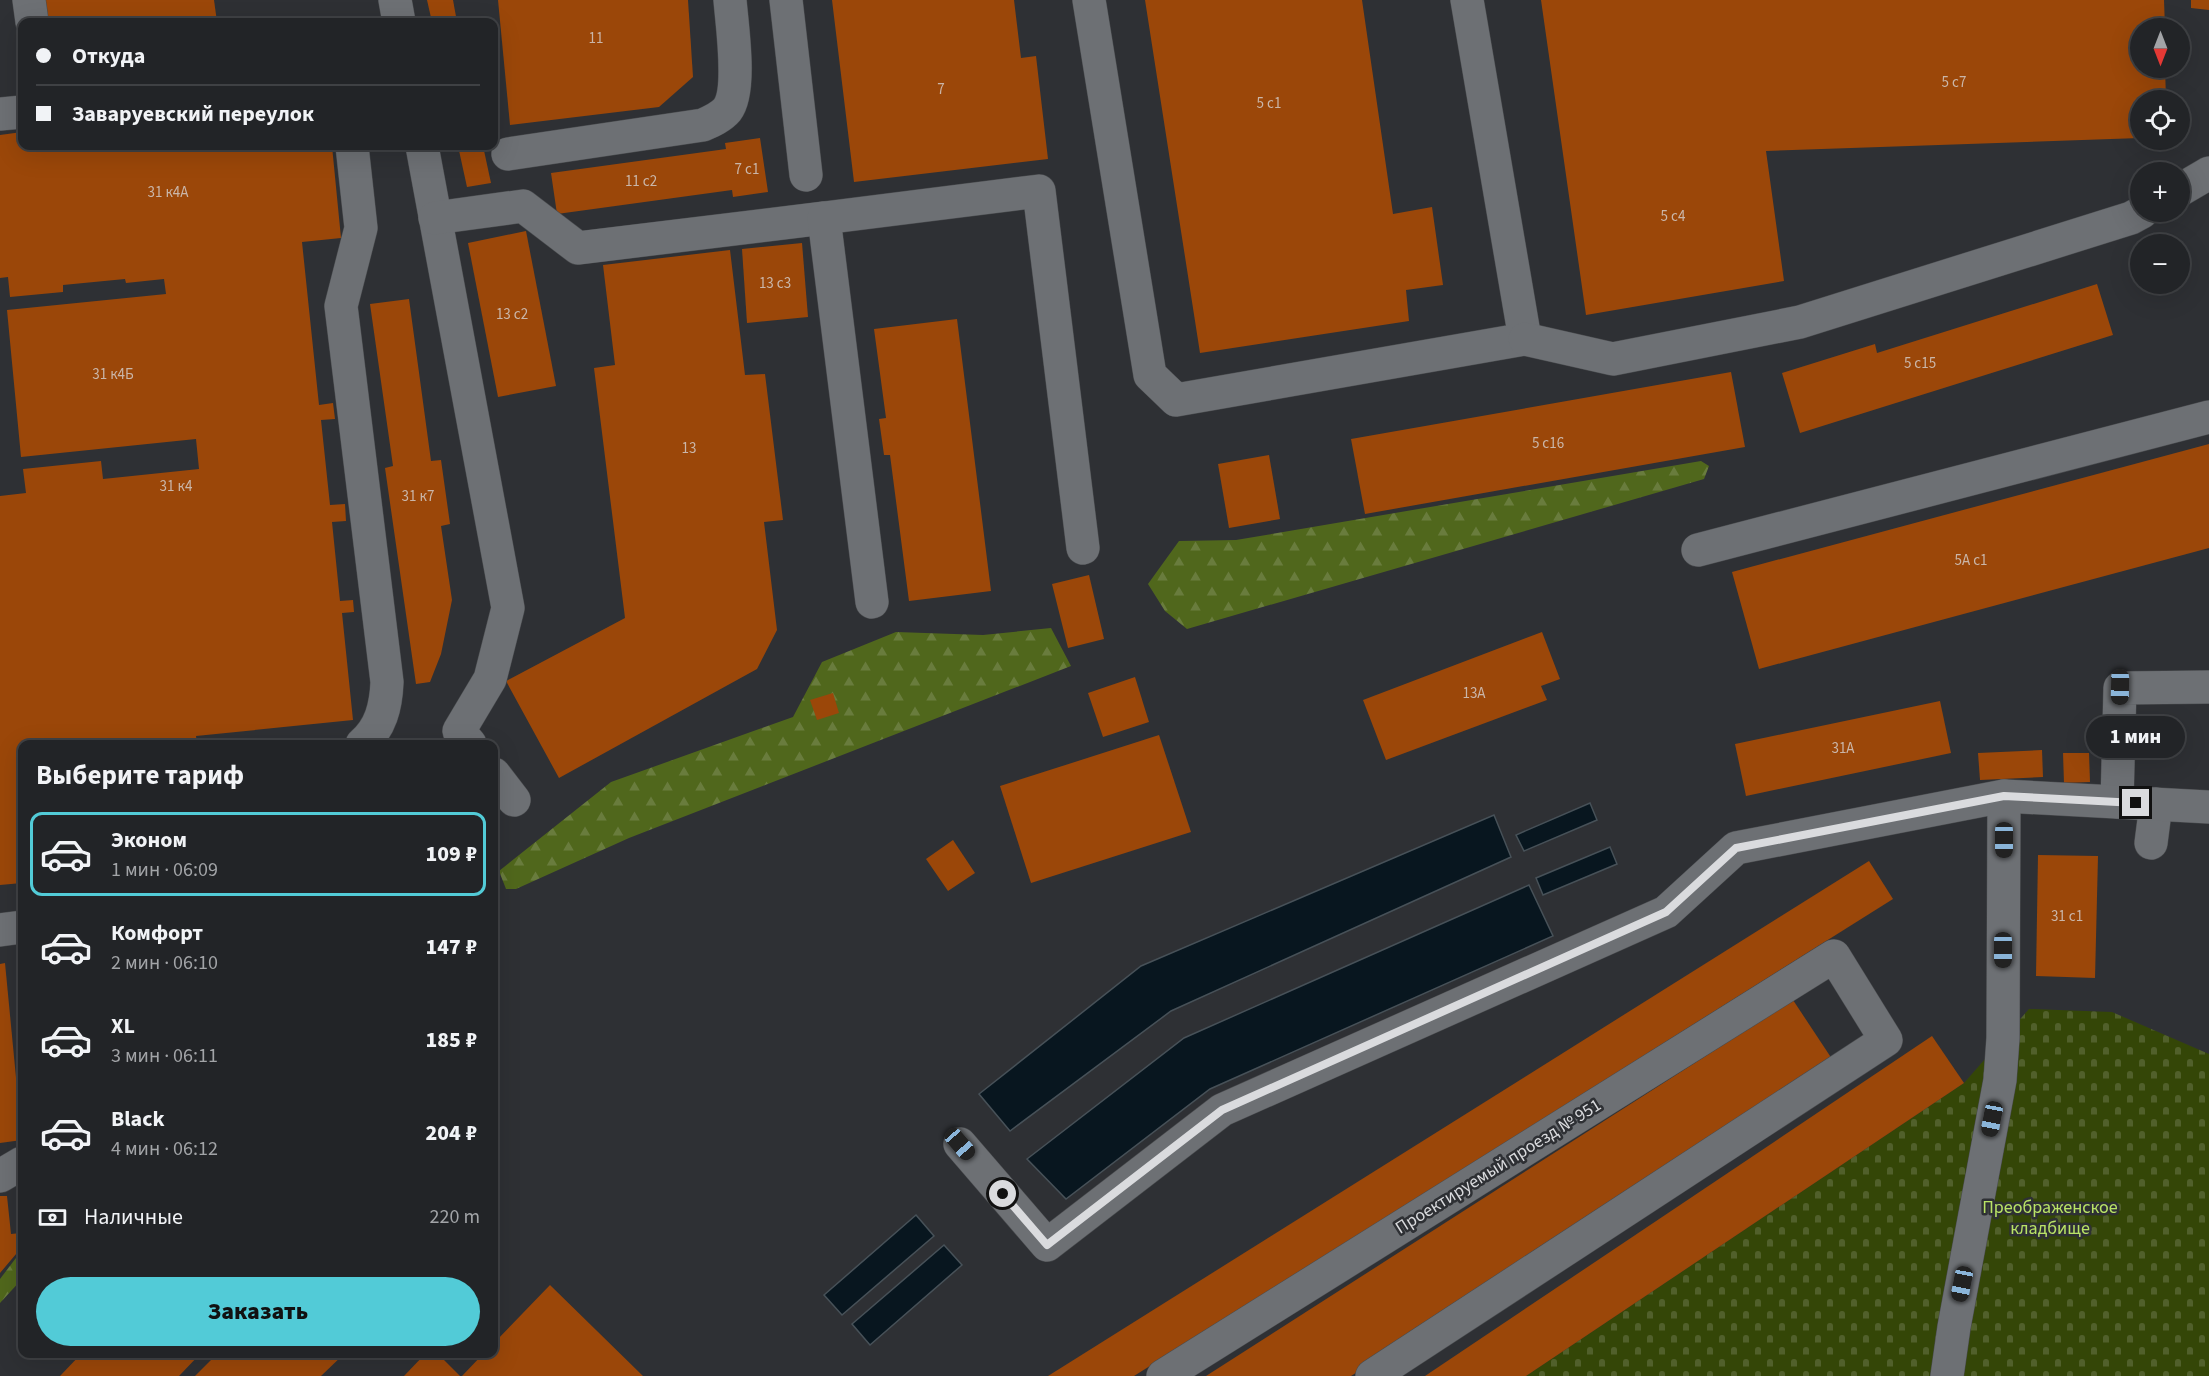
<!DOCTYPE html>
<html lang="ru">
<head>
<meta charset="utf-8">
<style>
  :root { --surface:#222427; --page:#2a2c2f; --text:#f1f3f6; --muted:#a2a4a7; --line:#3f4144; --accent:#52cbd7 }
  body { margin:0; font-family:"Source Sans 3",sans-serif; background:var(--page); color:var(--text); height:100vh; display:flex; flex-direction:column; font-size:22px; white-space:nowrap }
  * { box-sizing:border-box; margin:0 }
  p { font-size:20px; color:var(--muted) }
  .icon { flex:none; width:33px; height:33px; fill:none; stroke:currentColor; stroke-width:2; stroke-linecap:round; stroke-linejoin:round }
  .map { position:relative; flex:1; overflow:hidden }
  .drawer { position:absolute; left:18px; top:740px; width:480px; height:618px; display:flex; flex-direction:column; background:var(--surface); border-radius:12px; box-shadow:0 6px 24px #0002,0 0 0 2px var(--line) }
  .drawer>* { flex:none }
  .top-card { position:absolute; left:18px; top:18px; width:480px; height:132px; border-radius:12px; box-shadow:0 6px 24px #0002,0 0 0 2px var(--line); display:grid; align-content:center; height:132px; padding:0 18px; background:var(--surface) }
  .needle { width:39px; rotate:180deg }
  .controls { position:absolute; left:2130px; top:18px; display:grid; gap:12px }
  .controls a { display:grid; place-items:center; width:60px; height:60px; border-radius:50%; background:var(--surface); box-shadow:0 6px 24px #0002,0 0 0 2px var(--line); font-size:30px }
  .end { position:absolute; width:27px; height:27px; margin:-14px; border:8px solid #dadbde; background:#111; box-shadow:0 0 0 3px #111 }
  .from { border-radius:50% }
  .bubble { position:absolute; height:42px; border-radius:21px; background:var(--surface); box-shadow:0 6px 24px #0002,0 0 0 2px var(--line); font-size:20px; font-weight:800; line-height:42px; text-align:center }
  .car { position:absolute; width:18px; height:36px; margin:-18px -9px; border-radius:8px; box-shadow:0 0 4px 2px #0007; background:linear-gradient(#222 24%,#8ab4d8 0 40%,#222 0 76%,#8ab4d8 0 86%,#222 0) }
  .top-card b { display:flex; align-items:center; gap:21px; height:57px; font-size:22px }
  .top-card b+b { border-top:2px solid var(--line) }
  .top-card i { width:15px; height:15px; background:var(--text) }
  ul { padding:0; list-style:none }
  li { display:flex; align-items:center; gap:18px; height:84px; margin:0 12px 9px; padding:0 6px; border:3px solid transparent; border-radius:12px }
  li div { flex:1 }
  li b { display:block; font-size:22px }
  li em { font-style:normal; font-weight:800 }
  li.selected { border-color:var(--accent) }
  li>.icon { width:54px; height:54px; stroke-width:1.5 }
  h2 { padding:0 18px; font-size:27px; line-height:72px }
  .pay { display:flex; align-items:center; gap:15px; height:66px; padding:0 18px; font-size:22px }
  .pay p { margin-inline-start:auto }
  .action { display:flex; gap:12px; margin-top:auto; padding:12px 18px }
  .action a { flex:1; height:69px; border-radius:36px; background:var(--accent); color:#111; font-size:24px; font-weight:800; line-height:69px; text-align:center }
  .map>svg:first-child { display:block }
  .forest { fill:url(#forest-firs) }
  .cemetery { fill:url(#cemetery-stones) }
  .water { fill:#08161f; stroke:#475158; stroke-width:1.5 }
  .building { fill:#9b4709 }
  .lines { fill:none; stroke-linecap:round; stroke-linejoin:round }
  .minor-casing { stroke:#494b4e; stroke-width:34 }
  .minor { stroke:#6d7074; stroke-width:33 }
  .route { stroke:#dadbde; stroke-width:8 }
  .labels { text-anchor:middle; stroke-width:5; stroke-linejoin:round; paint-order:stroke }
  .number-label { font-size:15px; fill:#cab6a9 }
  .street-label { font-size:18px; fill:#dadbde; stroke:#2e3034 }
  .park-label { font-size:18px; fill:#b9e366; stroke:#2e3034 }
</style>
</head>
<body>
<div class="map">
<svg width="2209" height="1376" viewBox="0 0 2209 1376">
  <defs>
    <pattern id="forest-firs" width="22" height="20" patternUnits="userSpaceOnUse" patternTransform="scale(1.5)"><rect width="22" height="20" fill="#50671c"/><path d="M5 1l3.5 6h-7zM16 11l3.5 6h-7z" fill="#697c3d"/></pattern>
    <pattern id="cemetery-stones" width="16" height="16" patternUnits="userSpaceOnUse" patternTransform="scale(1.5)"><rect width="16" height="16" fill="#344607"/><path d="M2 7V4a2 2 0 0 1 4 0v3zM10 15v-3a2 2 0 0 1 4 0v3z" fill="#51602b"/></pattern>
  </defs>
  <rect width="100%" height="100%" fill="#2e3034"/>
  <!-- forest -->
  <g class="forest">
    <polygon points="1701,461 1709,466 1704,479 1187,629 1165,611 1148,584 1179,541 1236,540"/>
    <polygon points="1051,628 1071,666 629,838 516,889 506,889 499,871 611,782 793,717 822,662 896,632 983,635"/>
    <polygon points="22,1250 22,1279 0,1303 0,1279"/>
  </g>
  <!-- cemetery -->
  <polygon class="cemetery" points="2029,1009 2112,1012 2209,1054 2209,1376 1526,1376 1964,1083"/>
  <!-- water -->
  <g class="water">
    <polygon points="1590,803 1597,820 1524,851 1516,835"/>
    <polygon points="1494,815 1511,857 1171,1011 1010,1131 979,1094 1141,966"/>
    <polygon points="1610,847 1617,864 1543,895 1536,878"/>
    <polygon points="1529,885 1553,936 1210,1089 1066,1199 1027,1159 1184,1038"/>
    <polygon points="916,1215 934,1236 842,1315 824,1295"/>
    <polygon points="944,1245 962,1265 870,1345 852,1324"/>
  </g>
  <!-- building -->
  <g class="building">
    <polygon points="44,0 214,0 217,22 47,22"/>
    <polygon points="427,0 453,0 457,22 432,22"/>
    <polygon points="498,0 688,0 693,77 659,107 510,125"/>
    <polygon points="832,0 1014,0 1021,58 1036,56 1048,159 854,182"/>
    <polygon points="1145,0 1362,0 1393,214 1432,207 1443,285 1406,290 1409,321 1200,353"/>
    <polygon points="1541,0 2164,0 2165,28 2140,28 2140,68 2165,68 2166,98 2179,97 2179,100 2140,100 2140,138 1766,151 1784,281 1586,315"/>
    <polygon points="2191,0 2209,0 2209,10 2191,8"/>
    <polygon points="22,132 22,146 332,146 341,238 302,242 319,405 333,403 335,419 321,420 330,505 345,504 346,521 332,522 340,601 353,600 354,612 342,613 353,720 196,736 197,744 168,744 168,742 146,744 22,744 22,883 0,885 0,496 26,493 23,469 101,461 103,479 199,469 196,439 21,457 7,310 166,294 164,279 126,283 125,279 63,285 63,292 10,297 8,277 0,278 0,135"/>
    <polygon points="760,138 768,192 733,197 732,190 557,214 551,173 726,149 725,143"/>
    <polygon points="458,146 483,146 491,183 467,187"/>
    <polygon points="526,231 556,386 498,397 468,243"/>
    <polygon points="802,243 808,317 747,323 742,249"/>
    <polygon points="730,250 745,375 765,374 783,520 764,522 777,630 757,669 559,778 506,681 625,618 594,368 615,365 603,265"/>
    <polygon points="2097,284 2113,335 1800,433 1782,373 1875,344 1877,353"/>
    <polygon points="409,299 431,461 441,460 450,524 441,526 452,600 441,654 430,682 416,684 385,468 393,466 370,304"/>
    <polygon points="957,319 991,591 909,601 890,455 884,455 879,419 886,418 874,329"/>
    <polygon points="1731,372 1745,447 1365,514 1351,439"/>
    <polygon points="2209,444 2209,548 1759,669 1732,572"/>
    <polygon points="1269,455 1280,519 1229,528 1218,464"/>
    <polygon points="1089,575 1104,639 1068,648 1052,584"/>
    <polygon points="1542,632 1560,679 1541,686 1547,700 1386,760 1363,700"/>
    <polygon points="1135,677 1149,722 1103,737 1088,693"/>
    <polygon points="833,693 839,713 817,720 810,700"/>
    <polygon points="1940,701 1951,753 1746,796 1735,744"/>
    <polygon points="1159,735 1191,832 1031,883 1000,786"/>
    <polygon points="2042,750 2043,777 1980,780 1978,753"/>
    <polygon points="2063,753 2089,753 2090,782 2064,783"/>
    <polygon points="953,840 975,873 948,891 926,859"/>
    <polygon points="2038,855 2098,856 2095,978 2036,976"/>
    <polygon points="1869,861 1893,899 1134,1376 1048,1376"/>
    <polygon points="5,963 22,1140 0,1143 0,964"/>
    <polygon points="1793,1000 1836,1065 1351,1376 1206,1376"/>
    <polygon points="1932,1036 1964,1083 1526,1376 1425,1376"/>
    <polygon points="0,1196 7,1196 11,1234 21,1233 22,1247 0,1273"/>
    <polygon points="550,1285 643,1376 462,1376 484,1353 494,1353 494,1343"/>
    <polygon points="82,1353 201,1353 179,1376 60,1376"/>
    <polygon points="218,1353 345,1353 321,1376 195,1376"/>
    <polygon points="426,1353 437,1353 460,1376 404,1376"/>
  </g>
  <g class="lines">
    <defs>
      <g id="minor">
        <polyline points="29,0 32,22"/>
        <polyline points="395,0 399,22"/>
        <polyline points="786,0 806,175"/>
        <polyline points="1089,0 1150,375 1176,400 1525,339 1467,0"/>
        <polyline points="0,114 22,112"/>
        <path d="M352,146L361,228L341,306L387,682C386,706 381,728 362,744"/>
        <polyline points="422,146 508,608 490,679 459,731 470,744"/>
        <path d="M508,154L703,125C712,121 721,117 727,110C742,91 732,25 730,0"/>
        <polyline points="2180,190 2209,173"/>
        <polyline points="435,218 523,206 578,248 824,218"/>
        <polyline points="1525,339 1613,359 1800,322 2131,218 2142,212"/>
        <polyline points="1698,550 2209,417"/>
        <polyline points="872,602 824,218 1039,191 1083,548"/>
        <polyline points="494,774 514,800"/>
        <polyline points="2117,802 2120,688 2209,687"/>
        <polyline points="2151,843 2156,804"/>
        <polyline points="0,930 22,927"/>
        <polyline points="960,1144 1047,1245 1222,1110 1666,912 1736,848 2004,796 2209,807"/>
        <polyline points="0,1176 22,1163"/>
        <polyline points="1163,1376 1834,956 1886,1040 1372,1376"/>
        <polyline points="1947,1376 1954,1327 2000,1080 2003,1038 2004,796"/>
      </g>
    </defs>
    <!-- minor casing -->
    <use href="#minor" class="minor-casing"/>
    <!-- minor -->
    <use href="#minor" class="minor"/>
  </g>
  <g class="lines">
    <!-- route -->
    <polyline class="route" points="1003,1194 1047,1245 1222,1110 1666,912 1736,848 2004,796 2136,803"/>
  </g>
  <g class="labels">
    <!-- number labels -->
    <g class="number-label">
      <text x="596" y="43">11</text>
      <text x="1954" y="87">5 с7</text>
      <text x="941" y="94">7</text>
      <text x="1269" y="108">5 с1</text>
      <text x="747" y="174">7 с1</text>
      <text x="641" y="186">11 с2</text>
      <text x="168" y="197">31 к4А</text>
      <text x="1673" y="221">5 с4</text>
      <text x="775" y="288">13 с3</text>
      <text x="512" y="319">13 с2</text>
      <text x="1920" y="368">5 с15</text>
      <text x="113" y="379">31 к4Б</text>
      <text x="1548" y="448">5 с16</text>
      <text x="689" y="453">13</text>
      <text x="176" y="491">31 к4</text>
      <text x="418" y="501">31 к7</text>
      <text x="1971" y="565">5А с1</text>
      <text x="1474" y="698">13А</text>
      <text x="1843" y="753">31А</text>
      <text x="2067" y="921">31 с1</text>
    </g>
    <!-- street labels -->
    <g class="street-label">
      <text transform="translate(1498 1166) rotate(-32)" y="6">Проектируемый проезд № 951</text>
    </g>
    <!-- park labels -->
    <g class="park-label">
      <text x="2050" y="1213">Преображенское<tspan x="2050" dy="21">кладбище</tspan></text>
    </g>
  </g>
</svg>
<div class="controls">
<a><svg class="needle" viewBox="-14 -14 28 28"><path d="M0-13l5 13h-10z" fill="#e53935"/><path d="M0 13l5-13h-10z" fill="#a2a4a7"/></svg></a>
<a><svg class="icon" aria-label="locate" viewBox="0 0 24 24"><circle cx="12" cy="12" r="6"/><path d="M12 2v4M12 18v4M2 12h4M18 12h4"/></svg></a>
<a>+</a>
<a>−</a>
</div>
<i class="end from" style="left:1003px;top:1194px"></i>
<i class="end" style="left:2136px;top:803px"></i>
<div class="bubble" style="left:2086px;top:716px;width:99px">1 мин</div>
<i class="car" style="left:2120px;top:687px;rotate:181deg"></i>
<i class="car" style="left:2004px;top:840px;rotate:180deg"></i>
<i class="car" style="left:2003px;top:950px;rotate:180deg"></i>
<i class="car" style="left:1992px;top:1119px;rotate:191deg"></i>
<i class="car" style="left:960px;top:1144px;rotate:139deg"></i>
<i class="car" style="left:1962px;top:1284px;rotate:191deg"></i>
<div class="top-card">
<b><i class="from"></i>Откуда</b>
<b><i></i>Заваруевский переулок</b>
</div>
<section class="drawer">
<h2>Выберите тариф</h2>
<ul>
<li class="selected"><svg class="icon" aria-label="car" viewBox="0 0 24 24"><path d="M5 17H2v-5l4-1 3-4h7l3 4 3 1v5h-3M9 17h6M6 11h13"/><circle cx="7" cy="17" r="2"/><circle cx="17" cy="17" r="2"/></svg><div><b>Эконом</b><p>1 мин · 06:09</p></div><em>109 ₽</em></li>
<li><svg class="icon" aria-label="car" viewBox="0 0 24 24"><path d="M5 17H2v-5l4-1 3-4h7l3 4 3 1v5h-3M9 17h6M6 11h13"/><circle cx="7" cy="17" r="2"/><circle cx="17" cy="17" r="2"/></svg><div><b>Комфорт</b><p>2 мин · 06:10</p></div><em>147 ₽</em></li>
<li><svg class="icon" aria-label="car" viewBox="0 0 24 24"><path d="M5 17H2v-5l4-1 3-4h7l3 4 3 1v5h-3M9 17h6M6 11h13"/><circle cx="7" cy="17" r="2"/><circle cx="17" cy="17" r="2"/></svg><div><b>XL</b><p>3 мин · 06:11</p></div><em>185 ₽</em></li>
<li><svg class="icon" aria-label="car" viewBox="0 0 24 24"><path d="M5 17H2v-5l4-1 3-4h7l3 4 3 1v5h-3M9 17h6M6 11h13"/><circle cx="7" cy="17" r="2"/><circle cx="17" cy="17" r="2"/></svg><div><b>Black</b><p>4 мин · 06:12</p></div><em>204 ₽</em></li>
</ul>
<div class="pay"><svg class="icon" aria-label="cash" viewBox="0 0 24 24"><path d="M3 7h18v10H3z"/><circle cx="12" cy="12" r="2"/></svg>Наличные<p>220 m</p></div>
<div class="action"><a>Заказать</a></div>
</section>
</div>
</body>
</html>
